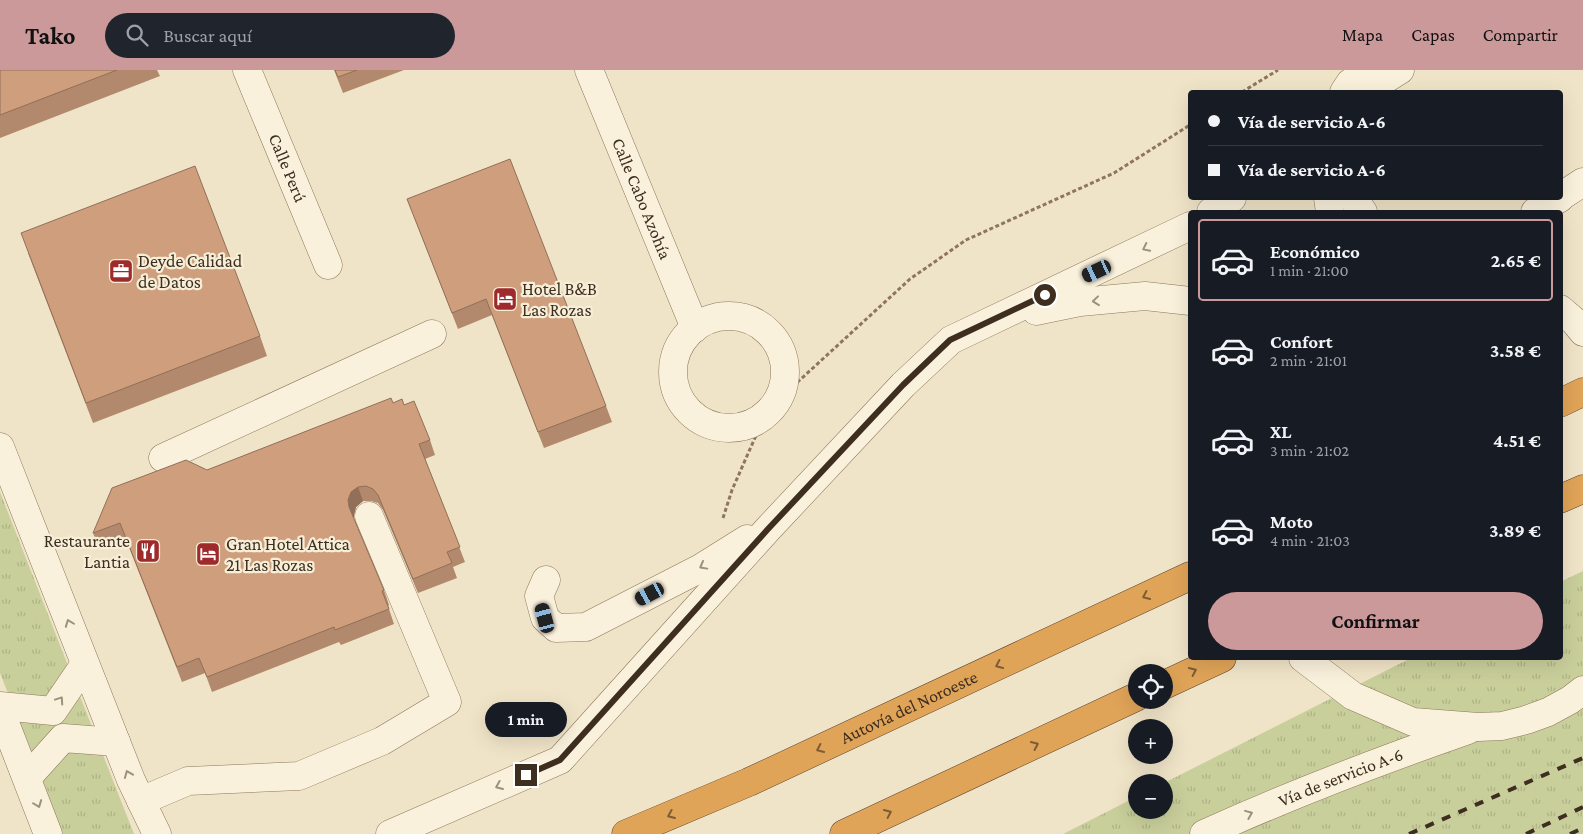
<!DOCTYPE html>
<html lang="es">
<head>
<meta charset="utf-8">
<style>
  :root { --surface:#171b24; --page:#20242c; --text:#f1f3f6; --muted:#9ea1a6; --line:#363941; --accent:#cc999b }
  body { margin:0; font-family:"Crimson Pro",serif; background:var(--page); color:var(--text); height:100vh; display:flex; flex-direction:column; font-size:19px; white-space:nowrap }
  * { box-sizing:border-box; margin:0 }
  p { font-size:16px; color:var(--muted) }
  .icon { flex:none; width:28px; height:28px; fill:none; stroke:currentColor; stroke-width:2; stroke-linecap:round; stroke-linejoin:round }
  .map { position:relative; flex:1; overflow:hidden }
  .drawer { position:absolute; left:1188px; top:140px; width:375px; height:450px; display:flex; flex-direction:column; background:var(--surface); border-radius:5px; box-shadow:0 5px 20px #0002 }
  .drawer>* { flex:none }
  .guide { position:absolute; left:1188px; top:20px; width:375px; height:110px; border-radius:5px; box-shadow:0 5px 20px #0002; display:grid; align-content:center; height:110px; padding:0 20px; background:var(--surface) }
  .tools { position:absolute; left:1128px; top:594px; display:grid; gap:10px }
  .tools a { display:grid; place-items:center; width:45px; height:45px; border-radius:50%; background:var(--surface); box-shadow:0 5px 20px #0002; font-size:25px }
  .end { position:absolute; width:22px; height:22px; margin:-11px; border:6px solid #3d2e20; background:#fff; box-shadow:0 0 0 2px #fff }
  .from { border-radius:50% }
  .bubble { position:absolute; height:35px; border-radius:18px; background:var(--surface); box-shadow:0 5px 20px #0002; font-size:16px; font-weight:700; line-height:35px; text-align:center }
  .car { position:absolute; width:15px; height:30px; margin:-15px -8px; border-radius:6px; box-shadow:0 0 4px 1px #0007; background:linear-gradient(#222 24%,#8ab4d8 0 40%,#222 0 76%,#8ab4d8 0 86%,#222 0) }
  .guide b { display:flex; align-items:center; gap:18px; height:48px; font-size:19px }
  .guide b+b { border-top:1px solid var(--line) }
  .guide i { width:12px; height:12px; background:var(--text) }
  ul { padding:9px 0 0; list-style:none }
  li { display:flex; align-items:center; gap:15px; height:82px; margin:0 10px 8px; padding:0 10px; border:2px solid transparent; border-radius:5px }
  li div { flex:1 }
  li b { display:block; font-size:19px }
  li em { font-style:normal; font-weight:700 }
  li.current { border-color:var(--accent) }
  li>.icon { width:45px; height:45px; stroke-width:1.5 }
  .button { display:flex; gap:10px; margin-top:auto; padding:10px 20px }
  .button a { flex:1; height:58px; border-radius:30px; background:var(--accent); color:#111; font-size:20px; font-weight:700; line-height:58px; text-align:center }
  header { display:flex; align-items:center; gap:30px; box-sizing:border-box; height:70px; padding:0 25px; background:var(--accent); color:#111 }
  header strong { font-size:24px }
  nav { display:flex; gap:28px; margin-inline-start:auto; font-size:18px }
  .search { width:350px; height:45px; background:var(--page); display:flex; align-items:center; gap:12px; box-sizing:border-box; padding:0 18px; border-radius:28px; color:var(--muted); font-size:19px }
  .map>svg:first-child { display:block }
  .park { fill:url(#park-tufts) }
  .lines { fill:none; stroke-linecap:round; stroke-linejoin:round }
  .minor-casing { stroke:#8d765c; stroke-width:29 }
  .highway-casing { stroke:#5b4430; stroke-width:29 }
  .path { stroke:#8d765c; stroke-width:3; stroke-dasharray:4 2.5; stroke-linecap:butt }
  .minor { stroke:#faf1dc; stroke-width:28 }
  .highway { stroke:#e0a458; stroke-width:28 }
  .rail { stroke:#3d2e20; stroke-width:4; stroke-dasharray:9 9; stroke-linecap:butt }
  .wall { fill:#b2896c }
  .shaded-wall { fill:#916f58 }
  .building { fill:#cf9f7d; stroke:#916f58 }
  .oneway { stroke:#9c907e }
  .oneway2 { stroke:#7e5d36 }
  .route { stroke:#3d2e20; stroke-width:6 }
  .labels { text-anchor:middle; stroke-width:4.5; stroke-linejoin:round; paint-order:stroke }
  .street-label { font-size:18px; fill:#3d2e20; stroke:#f7eed8 }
  .poi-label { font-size:18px; fill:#3d2e20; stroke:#f7eed8; text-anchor:start }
</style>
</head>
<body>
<header>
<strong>Tako</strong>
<div class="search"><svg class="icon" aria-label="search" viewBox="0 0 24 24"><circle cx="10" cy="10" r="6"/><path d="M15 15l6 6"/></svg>Buscar aquí</div>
<nav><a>Mapa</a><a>Capas</a><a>Compartir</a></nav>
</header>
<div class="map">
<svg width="1583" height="764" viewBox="0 0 1583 764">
  <defs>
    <pattern id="park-tufts" width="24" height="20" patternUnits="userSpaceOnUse" patternTransform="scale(1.25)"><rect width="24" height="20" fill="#c9cf9b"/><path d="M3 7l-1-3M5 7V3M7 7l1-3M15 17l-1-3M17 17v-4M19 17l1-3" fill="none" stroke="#aeb285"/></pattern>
  </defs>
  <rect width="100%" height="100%" fill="#f0e4c8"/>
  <!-- park -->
  <g class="park">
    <polygon points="0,422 134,764 63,764 0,603"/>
    <polygon points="1583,501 1583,764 1063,764 1136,727 1136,740 1164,740 1164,713 1411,588 1560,588 1560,512"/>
  </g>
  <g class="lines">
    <defs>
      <g id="minor">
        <path id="s1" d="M247,0L328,195"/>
        <path id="s2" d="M589,0L695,258"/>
        <polyline points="1344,22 1350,13 1370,0"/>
        <polyline points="1365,22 1400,0"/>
        <polyline points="1560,127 1583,112"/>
        <polyline points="1328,128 1330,142"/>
        <polyline points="1353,128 1363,142"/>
        <polyline points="1211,142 1232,128"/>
        <polyline points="1535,142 1560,128"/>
        <polyline points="1560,239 1574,251 1583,262"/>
        <polyline points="1036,241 1080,232 1145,226 1190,231"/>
        <circle cx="729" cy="302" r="56"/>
        <polyline points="0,377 131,710 157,764"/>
        <polyline points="163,388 432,264"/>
        <polyline points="546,510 539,526 545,548 556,558 586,557 699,499 747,469"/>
        <polyline points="1303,588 1353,626 1413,652 1478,657 1502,656 1526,650 1548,642 1570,630 1583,620"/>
        <polyline points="0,636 53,641 85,594"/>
        <polyline points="0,640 48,764"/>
        <polyline points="27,708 63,668 116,672"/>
        <polyline points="141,731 188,711 299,706 382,671 447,632 369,446"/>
        <polyline points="390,764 560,690 768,459 903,315 951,270 1190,156"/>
        <path id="s3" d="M1204,764C1290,725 1379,691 1468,660"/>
      </g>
      <g id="highway">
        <polyline points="1560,333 1583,322"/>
        <polyline points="1560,429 1583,419"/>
        <polyline points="1164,615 1222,588"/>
        <path id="s4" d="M626,764L749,712L1190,506"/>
        <polyline points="844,764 1136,627"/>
      </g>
    </defs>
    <!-- minor casing -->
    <use href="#minor" class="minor-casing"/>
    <!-- highway casing -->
    <use href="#highway" class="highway-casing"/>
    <!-- path -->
    <g class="path">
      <polyline points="1242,22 1278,0"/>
      <polyline points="778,330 910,209 966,170 1114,103 1190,55"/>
      <polyline points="723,448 732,420 765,345"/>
    </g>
    <!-- minor -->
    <use href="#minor" class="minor"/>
    <!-- highway -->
    <use href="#highway" class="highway"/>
    <!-- rail -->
    <g class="rail">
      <polyline points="1409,764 1583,688"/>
      <polyline points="1526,764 1583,737"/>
      <polyline points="1570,764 1583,758"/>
    </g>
  </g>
  <!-- wall -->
  <g class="wall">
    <polygon points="0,0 157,0 160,6 0,68"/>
    <polygon points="334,0 404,0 343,23"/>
    <polygon points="407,129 606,336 612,352 544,378 492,245 458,259"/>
    <polygon points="28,183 260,266 267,286 93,353"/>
    <polygon points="393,333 404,335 430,370 435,385 425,389 465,492 453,497 457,508 418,523 383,440 378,433 371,431 363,431 356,437 354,445 354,449 384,520 389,535 388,536 394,554 341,575 339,572 212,622 205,603 182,612 125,467 99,478 93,463 207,400"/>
  </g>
  <!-- shaded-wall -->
  <polygon class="shaded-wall" points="358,417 363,431 356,437 354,445 354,452 349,437 348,430 351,422"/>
  <!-- building -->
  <g class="building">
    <polygon points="0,0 117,0 0,45"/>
    <polygon points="335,0 357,0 338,7"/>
    <polygon points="510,89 606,336 538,362 486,229 452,243 407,129"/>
    <polygon points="195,96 260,266 86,333 21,163"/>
    <polygon points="391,328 393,333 402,329 404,335 414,331 430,370 419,374 460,477 447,482 452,493 413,509 378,425 373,419 366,416 358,417 351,422 348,430 349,437 384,520 382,521 389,539 335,560 334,557 207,607 199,588 177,597 120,453 93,463 112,418 186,390 207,400"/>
  </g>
  <!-- one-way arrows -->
  <defs><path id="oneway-chevron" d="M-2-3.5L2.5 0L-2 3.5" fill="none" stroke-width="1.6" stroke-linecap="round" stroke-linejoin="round" transform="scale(1.25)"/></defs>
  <g class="oneway">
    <use href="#oneway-chevron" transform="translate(1146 178) rotate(154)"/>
    <use href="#oneway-chevron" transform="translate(1096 231) rotate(174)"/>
    <use href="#oneway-chevron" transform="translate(703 496) rotate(151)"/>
    <use href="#oneway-chevron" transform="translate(69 553) rotate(-111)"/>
    <use href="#oneway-chevron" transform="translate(60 630) rotate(-56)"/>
    <use href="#oneway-chevron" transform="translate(128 704) rotate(-112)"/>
    <use href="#oneway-chevron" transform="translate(499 716) rotate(157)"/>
    <use href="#oneway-chevron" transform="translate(38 734) rotate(69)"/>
    <use href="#oneway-chevron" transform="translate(1249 744) rotate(-22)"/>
  </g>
  <g class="oneway2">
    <use href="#oneway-chevron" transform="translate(1146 526) rotate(155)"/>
    <use href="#oneway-chevron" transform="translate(999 595) rotate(155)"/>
    <use href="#oneway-chevron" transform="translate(1193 601) rotate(-25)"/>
    <use href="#oneway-chevron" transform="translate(1035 675) rotate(-25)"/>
    <use href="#oneway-chevron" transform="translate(820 679) rotate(155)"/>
    <use href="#oneway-chevron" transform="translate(888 743) rotate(-25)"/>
    <use href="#oneway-chevron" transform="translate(671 745) rotate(157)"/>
  </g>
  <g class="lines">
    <!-- route -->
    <polyline class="route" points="526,705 560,690 768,459 903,315 950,270 1045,225"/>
  </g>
  <!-- icons -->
  <defs>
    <symbol id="office-square" viewBox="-11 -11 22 22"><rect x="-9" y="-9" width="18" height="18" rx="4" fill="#9e2a2b" stroke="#f7eed8"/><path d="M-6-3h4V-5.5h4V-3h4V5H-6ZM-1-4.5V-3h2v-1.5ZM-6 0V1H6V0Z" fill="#fff"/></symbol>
    <symbol id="hotel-square" viewBox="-11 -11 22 22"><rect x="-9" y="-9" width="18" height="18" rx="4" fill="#9e2a2b" stroke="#f7eed8"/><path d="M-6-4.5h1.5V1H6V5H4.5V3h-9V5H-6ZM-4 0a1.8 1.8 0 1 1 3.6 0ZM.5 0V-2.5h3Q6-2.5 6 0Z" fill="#fff"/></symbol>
    <symbol id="restaurant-square" viewBox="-11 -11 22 22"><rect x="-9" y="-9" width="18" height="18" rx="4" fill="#9e2a2b" stroke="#f7eed8"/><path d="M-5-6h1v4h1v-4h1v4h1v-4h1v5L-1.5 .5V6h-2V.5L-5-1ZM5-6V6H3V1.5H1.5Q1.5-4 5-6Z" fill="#fff"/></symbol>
  </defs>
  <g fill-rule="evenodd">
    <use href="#office-square" x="107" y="187" width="28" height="28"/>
    <use href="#hotel-square" x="491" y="215" width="28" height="28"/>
    <use href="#restaurant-square" x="134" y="467" width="28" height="28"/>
    <use href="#hotel-square" x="194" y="470" width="28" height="28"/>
  </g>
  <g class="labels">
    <!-- street labels -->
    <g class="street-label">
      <text dy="6" stroke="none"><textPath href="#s1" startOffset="106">Calle Perú</textPath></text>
      <text dy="6" stroke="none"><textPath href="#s2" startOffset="139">Calle Cabo Azohía</textPath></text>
      <text dy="6" stroke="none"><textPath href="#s4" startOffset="310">Autovía del Noroeste</textPath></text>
      <text dy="6" stroke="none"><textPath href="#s3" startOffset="148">Vía de servicio A-6</textPath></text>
    </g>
    <!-- poi labels -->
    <g class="poi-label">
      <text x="138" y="197">Deyde Calidad<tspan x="138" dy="21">de Datos</tspan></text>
      <text x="522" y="225">Hotel B&amp;B<tspan x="522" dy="21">Las Rozas</tspan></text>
      <text x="130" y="477" text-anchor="end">Restaurante<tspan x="130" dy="21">Lantia</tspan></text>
      <text x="226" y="480">Gran Hotel Attica<tspan x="226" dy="21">21 Las Rozas</tspan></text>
    </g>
  </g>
</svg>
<div class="tools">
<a><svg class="icon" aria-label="locate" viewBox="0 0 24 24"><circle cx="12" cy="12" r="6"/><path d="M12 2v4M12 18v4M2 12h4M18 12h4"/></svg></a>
<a>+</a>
<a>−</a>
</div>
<i class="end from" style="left:1045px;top:225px"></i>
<i class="end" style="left:526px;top:705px"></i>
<div class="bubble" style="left:485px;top:632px;width:82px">1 min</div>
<i class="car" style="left:1097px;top:201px;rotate:245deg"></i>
<i class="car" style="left:650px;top:524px;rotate:242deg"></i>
<i class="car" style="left:545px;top:548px;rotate:345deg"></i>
<div class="guide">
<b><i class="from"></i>Vía de servicio A-6</b>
<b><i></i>Vía de servicio A-6</b>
</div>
<section class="drawer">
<ul>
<li class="current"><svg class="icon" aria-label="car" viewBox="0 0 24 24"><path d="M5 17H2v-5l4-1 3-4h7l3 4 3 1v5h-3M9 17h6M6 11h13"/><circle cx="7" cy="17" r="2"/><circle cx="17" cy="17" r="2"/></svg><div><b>Económico</b><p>1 min · 21:00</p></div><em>2.65 €</em></li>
<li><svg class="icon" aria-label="car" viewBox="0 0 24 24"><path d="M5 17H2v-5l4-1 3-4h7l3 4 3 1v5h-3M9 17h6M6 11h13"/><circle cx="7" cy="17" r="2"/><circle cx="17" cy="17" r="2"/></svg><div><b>Confort</b><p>2 min · 21:01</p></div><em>3.58 €</em></li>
<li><svg class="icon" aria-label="car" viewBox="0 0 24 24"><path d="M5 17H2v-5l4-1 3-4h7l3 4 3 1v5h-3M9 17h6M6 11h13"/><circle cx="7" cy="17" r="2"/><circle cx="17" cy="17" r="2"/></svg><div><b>XL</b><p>3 min · 21:02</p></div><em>4.51 €</em></li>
<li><svg class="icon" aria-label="car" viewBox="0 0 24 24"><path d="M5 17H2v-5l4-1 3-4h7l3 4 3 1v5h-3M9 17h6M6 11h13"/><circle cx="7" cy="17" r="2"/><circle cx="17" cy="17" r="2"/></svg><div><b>Moto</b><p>4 min · 21:03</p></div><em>3.89 €</em></li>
</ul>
<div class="button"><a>Confirmar</a></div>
</section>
</div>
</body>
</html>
